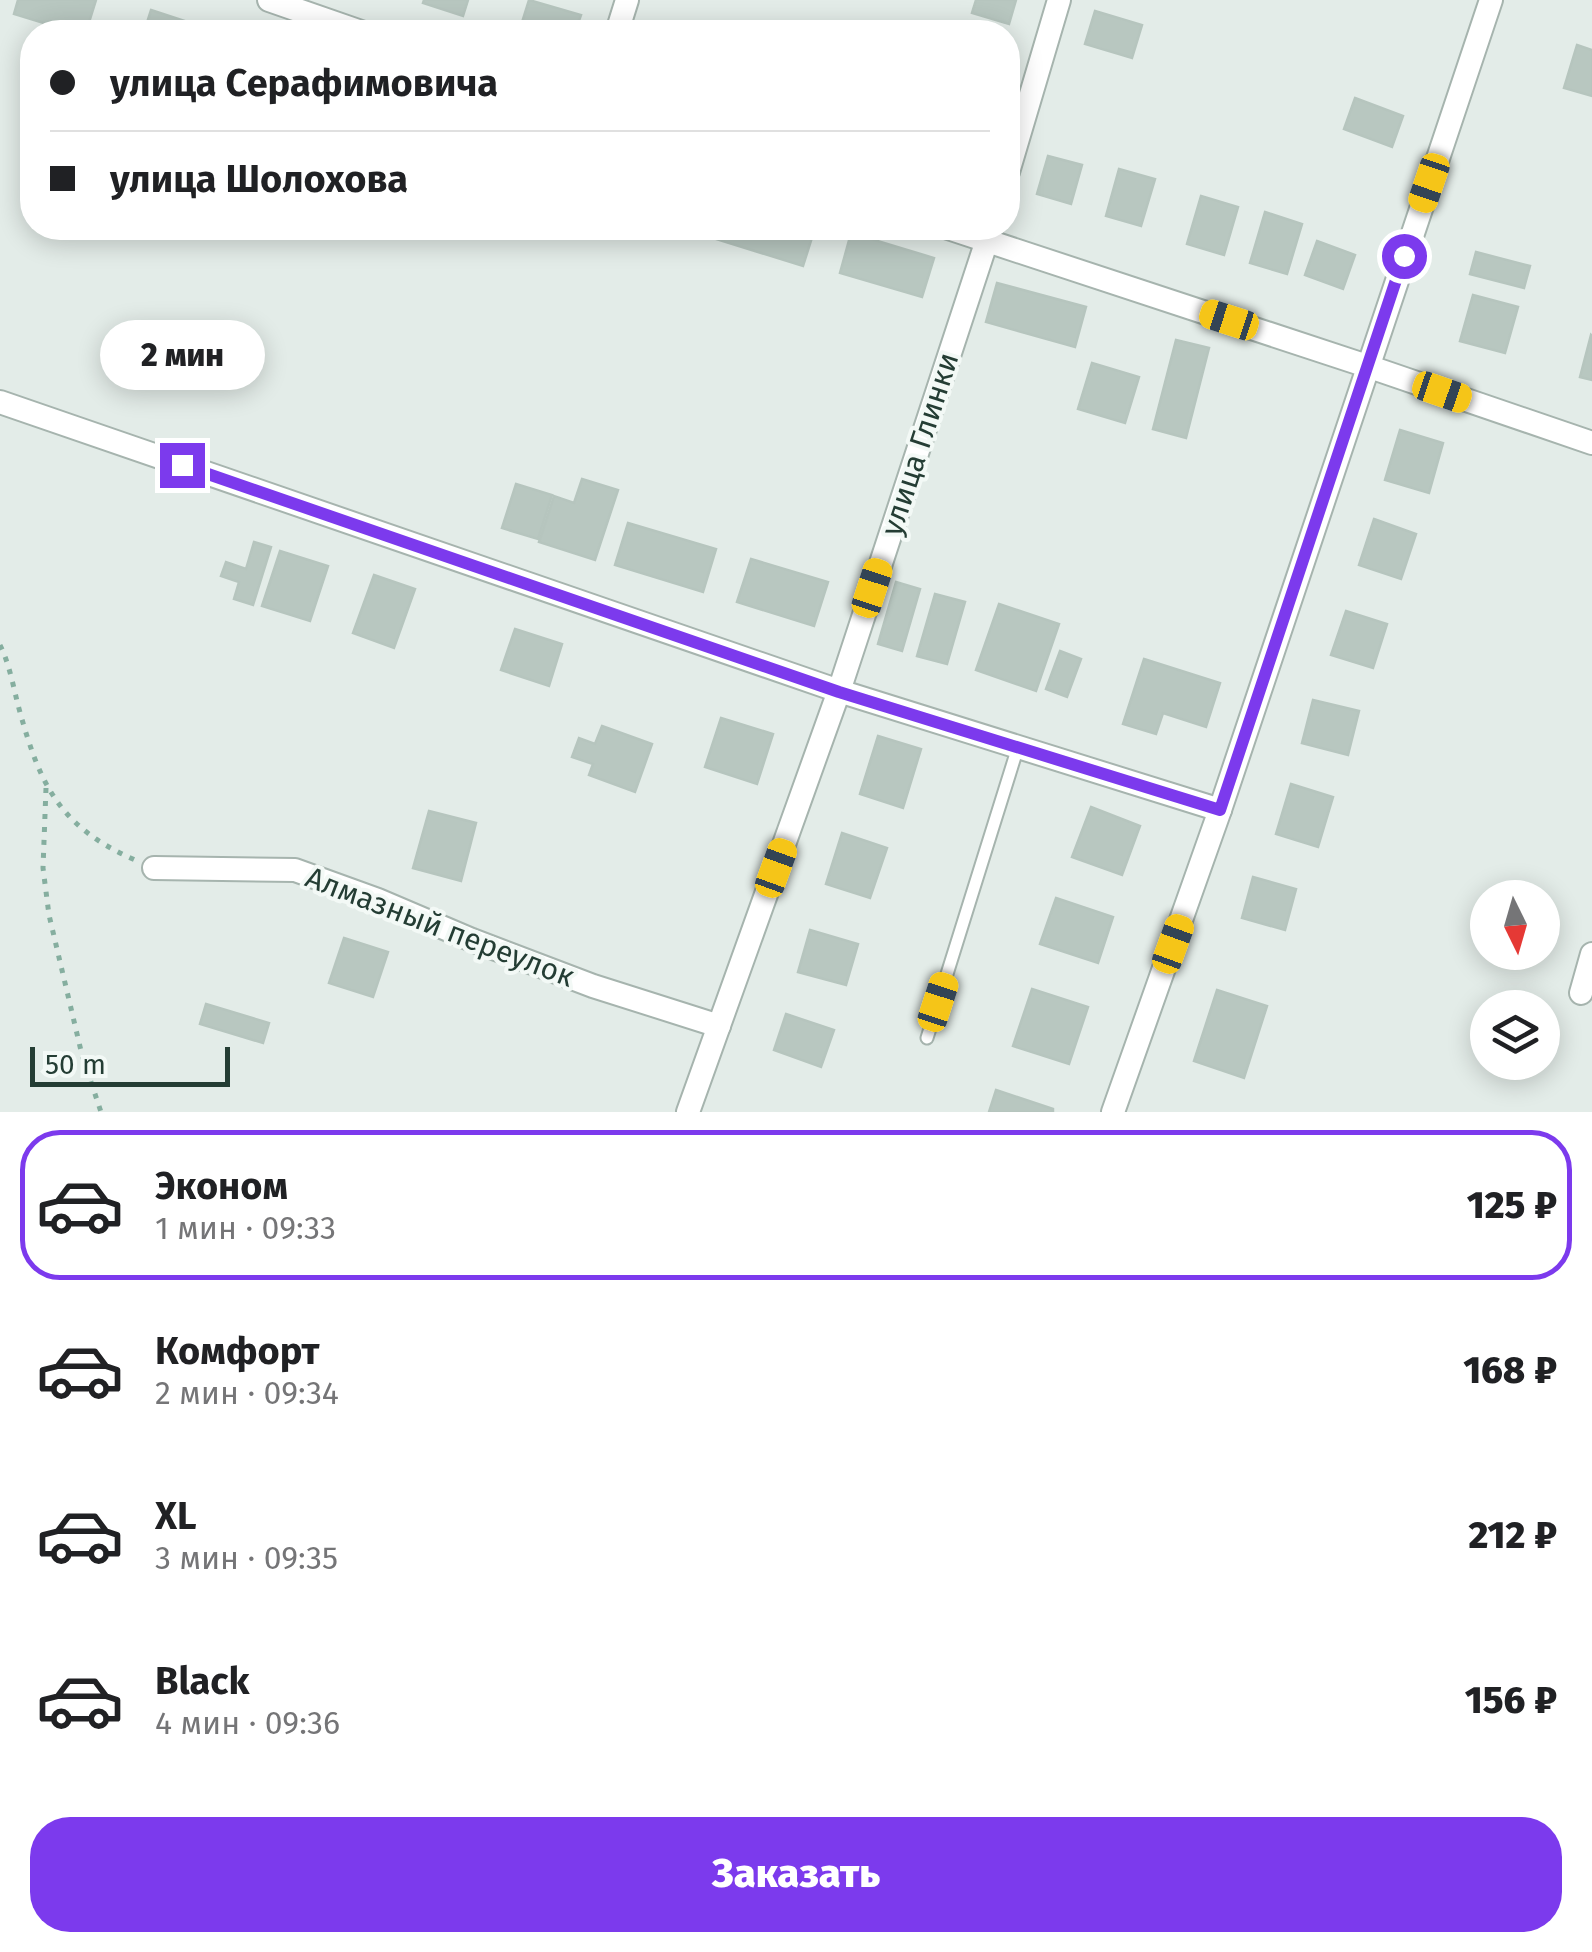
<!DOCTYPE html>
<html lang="ru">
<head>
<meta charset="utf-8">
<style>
  :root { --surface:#fff; --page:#f6f6f6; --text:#202124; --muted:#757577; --line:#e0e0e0; --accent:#7c3aed }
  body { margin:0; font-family:"Fira Sans",sans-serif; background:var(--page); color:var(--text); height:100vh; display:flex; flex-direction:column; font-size:38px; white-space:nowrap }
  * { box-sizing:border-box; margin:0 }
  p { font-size:32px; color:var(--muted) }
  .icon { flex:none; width:55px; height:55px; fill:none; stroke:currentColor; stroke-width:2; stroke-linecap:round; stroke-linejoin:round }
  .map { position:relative; height:1112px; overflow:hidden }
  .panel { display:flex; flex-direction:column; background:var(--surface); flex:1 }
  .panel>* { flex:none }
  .banner { position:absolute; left:20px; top:20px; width:1000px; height:220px; border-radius:40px; box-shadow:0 5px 25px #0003; display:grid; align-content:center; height:220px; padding:0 30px; background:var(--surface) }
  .needle { width:65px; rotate:175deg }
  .buttons { position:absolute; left:1470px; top:880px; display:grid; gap:20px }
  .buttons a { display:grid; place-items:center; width:90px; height:90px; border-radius:50%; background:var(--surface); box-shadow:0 5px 25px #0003; font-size:50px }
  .scale { position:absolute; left:30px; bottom:25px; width:200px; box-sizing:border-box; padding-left:10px; border:5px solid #243d34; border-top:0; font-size:28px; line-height:35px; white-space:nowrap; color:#243d34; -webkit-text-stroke:8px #f3f9f6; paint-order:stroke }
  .end { position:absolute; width:45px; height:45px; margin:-22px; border:12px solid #7c3aed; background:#fff; box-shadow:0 0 0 5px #fff }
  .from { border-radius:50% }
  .bubble { position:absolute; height:70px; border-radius:35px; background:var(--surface); box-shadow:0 5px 25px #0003; font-size:32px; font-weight:800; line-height:70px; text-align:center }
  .car { position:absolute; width:30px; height:60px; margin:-30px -15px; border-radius:12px; box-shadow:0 0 8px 2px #0007; background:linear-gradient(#f5c518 24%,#345 0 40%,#f5c518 0 76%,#345 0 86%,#f5c518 0) }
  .banner b { display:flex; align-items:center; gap:35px; height:95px; font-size:38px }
  .banner b+b { border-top:2px solid var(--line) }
  .banner i { width:25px; height:25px; background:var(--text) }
  ul { padding:18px 0 0; list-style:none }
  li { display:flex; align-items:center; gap:30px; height:150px; margin:0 20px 15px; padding:0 10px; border:5px solid transparent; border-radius:40px }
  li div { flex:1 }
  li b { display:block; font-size:38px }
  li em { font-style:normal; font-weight:800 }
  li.current { border-color:var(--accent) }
  li>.icon { width:90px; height:90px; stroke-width:1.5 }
  .cta { display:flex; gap:20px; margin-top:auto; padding:20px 30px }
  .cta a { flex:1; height:115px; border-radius:40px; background:var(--accent); color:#fff; font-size:40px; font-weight:800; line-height:115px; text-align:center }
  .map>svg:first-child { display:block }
  .building { fill:#b8c7c0; stroke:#b6c5be; stroke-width:2.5 }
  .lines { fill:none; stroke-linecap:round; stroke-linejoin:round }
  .service-casing { stroke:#a6b4ae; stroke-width:15 }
  .minor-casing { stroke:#a6b4ae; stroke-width:26 }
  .path { stroke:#85ae9f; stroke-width:5; stroke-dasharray:5 8; stroke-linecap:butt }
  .service { stroke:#fff; stroke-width:11 }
  .minor { stroke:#fff; stroke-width:22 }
  .route { stroke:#7c3aed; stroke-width:12 }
  .labels { text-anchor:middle; stroke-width:8; stroke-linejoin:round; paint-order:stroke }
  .street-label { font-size:30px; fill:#243d34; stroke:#f3f9f6 }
</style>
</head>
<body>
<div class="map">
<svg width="1592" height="1112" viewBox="0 0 1592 1112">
  <rect width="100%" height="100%" fill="#e3ece8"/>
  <!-- building -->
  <g class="building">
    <polygon points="18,0 96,0 86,32 73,32 14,14"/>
    <polygon points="424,0 468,0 463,16 423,3"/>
    <polygon points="529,0 581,15 575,32 519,32"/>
    <polygon points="976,0 1016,0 1009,24 972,13"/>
    <polygon points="151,10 218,32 144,32"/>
    <polygon points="1095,11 1142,25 1132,58 1085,44"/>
    <polygon points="1577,45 1592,50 1592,96 1564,88"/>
    <polygon points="1355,98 1403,116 1392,147 1344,129"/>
    <polygon points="1048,156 1082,165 1071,204 1037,194"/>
    <polygon points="1119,169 1155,179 1141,226 1106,216"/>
    <polygon points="1201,196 1238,207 1224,255 1187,244"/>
    <polygon points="1265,212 1302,224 1287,274 1250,263"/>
    <polygon points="720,228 815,228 803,266 716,239"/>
    <polygon points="851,233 934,258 922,297 840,273"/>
    <polygon points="1317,241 1355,255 1343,289 1305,275"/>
    <polygon points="1476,252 1530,266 1524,288 1470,274"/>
    <polygon points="997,283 1086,307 1075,347 986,322"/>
    <polygon points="1473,295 1518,307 1505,353 1460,341"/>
    <polygon points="1591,335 1592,336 1592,380 1580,377"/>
    <polygon points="1176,340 1209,348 1186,438 1153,429"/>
    <polygon points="1092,363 1139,377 1125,423 1078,409"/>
    <polygon points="1400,430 1443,443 1429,493 1385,480"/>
    <polygon points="582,479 618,490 595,560 539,542 554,496 574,503"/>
    <polygon points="516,484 552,495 538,539 502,528"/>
    <polygon points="1374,519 1416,534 1401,579 1359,565"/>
    <polygon points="628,523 716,549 703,592 615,565"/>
    <polygon points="254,542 271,547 253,605 234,599 239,582 221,576 226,562 246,569"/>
    <polygon points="280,551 328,566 310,621 262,606"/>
    <polygon points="751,559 828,582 814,626 737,602"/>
    <polygon points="374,575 415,589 394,648 353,633"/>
    <polygon points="896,582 920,589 902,651 878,644"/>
    <polygon points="935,594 965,602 947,664 917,656"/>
    <polygon points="999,604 1059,624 1036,691 976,670"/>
    <polygon points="1346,611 1387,624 1373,668 1331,655"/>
    <polygon points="515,629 562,644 549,686 501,670"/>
    <polygon points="1060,651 1081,659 1067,697 1046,689"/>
    <polygon points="1144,659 1220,683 1206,727 1163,713 1156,734 1123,724"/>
    <polygon points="1313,700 1359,711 1348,755 1302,743"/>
    <polygon points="721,718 773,734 757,784 705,767"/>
    <polygon points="602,726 652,744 635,792 589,775 593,764 572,757 579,738 595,744"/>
    <polygon points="878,736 921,749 903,808 860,794"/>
    <polygon points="1291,784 1333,797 1318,847 1276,834"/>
    <polygon points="1091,807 1140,826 1122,875 1072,857"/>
    <polygon points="429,811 476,823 461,881 413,868"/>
    <polygon points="842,833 887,848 870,898 826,884"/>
    <polygon points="1253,877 1296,889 1285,930 1242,918"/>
    <polygon points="1056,898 1113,917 1098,963 1040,944"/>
    <polygon points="810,930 858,944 846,985 798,972"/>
    <polygon points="344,938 388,952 373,997 329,983"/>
    <polygon points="1032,989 1088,1007 1069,1064 1013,1046"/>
    <polygon points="1217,990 1267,1006 1244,1078 1194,1061"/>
    <polygon points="206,1004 269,1023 263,1043 200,1024"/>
    <polygon points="786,1014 834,1030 821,1067 774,1050"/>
    <polygon points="996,1090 1053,1109 1053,1112 989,1112"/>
  </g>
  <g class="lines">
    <defs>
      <polyline id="service" points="927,1038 1018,747"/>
      <g id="minor">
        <polyline points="269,0 361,32"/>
        <polyline points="617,32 627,0"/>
        <polyline points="1008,172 1059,0"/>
        <polyline points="948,228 1367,366 1592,443"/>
        <polyline points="0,402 839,691 1220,810"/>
        <polyline points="154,868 295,870 378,900 472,940 593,986 719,1026"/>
        <polyline points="1581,993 1592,954"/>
        <polyline points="688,1112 839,691 991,228"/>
        <polyline points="1113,1112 1220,810 1491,0"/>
      </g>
    </defs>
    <!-- service casing -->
    <use href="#service" class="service-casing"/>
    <!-- minor casing -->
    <use href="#minor" class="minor-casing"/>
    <!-- path -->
    <g class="path">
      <path d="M0,645C9,663 13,685 18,705C39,782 57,826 135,860"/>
      <polyline points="46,788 43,868 49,915 82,1055 101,1112"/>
    </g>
    <!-- service -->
    <use href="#service" class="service"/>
    <!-- minor -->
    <use href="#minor" class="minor"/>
  </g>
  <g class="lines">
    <!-- route -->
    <polyline class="route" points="182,465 839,692 1220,810 1404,256"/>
  </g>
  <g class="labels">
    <!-- street labels -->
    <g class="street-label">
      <text transform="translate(920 444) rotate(-72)" y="10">улица Глинки</text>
      <text transform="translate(440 927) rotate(21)" y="10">Алмазный переулок</text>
    </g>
  </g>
</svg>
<div class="buttons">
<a><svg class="needle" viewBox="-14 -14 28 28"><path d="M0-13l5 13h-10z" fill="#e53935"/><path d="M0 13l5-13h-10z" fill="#757577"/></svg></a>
<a><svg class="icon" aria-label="layers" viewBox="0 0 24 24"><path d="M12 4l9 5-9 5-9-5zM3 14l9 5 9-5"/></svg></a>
</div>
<div class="scale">50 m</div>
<i class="end from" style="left:1404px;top:256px"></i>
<i class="end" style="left:182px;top:465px"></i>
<div class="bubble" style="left:100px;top:320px;width:165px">2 мин</div>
<i class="car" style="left:1429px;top:183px;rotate:199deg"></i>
<i class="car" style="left:1229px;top:320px;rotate:288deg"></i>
<i class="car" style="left:1442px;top:392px;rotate:109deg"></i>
<i class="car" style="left:872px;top:588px;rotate:18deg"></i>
<i class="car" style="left:776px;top:868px;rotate:20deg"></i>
<i class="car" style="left:1173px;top:944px;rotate:20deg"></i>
<i class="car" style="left:938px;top:1002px;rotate:18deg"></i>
<div class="banner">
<b><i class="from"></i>улица Серафимовича</b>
<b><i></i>улица Шолохова</b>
</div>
</div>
<section class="panel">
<ul>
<li class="current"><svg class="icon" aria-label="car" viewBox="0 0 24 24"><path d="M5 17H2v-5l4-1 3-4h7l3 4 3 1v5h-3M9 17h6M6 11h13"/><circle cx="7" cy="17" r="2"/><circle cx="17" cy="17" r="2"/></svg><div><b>Эконом</b><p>1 мин · 09:33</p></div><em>125 ₽</em></li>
<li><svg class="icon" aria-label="car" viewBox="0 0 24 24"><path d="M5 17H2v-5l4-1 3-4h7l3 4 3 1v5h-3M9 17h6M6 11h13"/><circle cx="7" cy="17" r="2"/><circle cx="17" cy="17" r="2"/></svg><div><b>Комфорт</b><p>2 мин · 09:34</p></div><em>168 ₽</em></li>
<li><svg class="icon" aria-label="car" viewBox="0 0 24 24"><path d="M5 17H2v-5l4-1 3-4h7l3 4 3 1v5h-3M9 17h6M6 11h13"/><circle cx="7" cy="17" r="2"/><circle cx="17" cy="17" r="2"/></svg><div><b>XL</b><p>3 мин · 09:35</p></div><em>212 ₽</em></li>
<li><svg class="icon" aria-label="car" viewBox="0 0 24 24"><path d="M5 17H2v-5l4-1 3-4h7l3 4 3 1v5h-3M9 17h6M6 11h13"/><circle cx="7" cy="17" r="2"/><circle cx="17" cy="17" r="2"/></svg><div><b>Black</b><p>4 мин · 09:36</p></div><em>156 ₽</em></li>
</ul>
<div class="cta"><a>Заказать</a></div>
</section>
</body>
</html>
